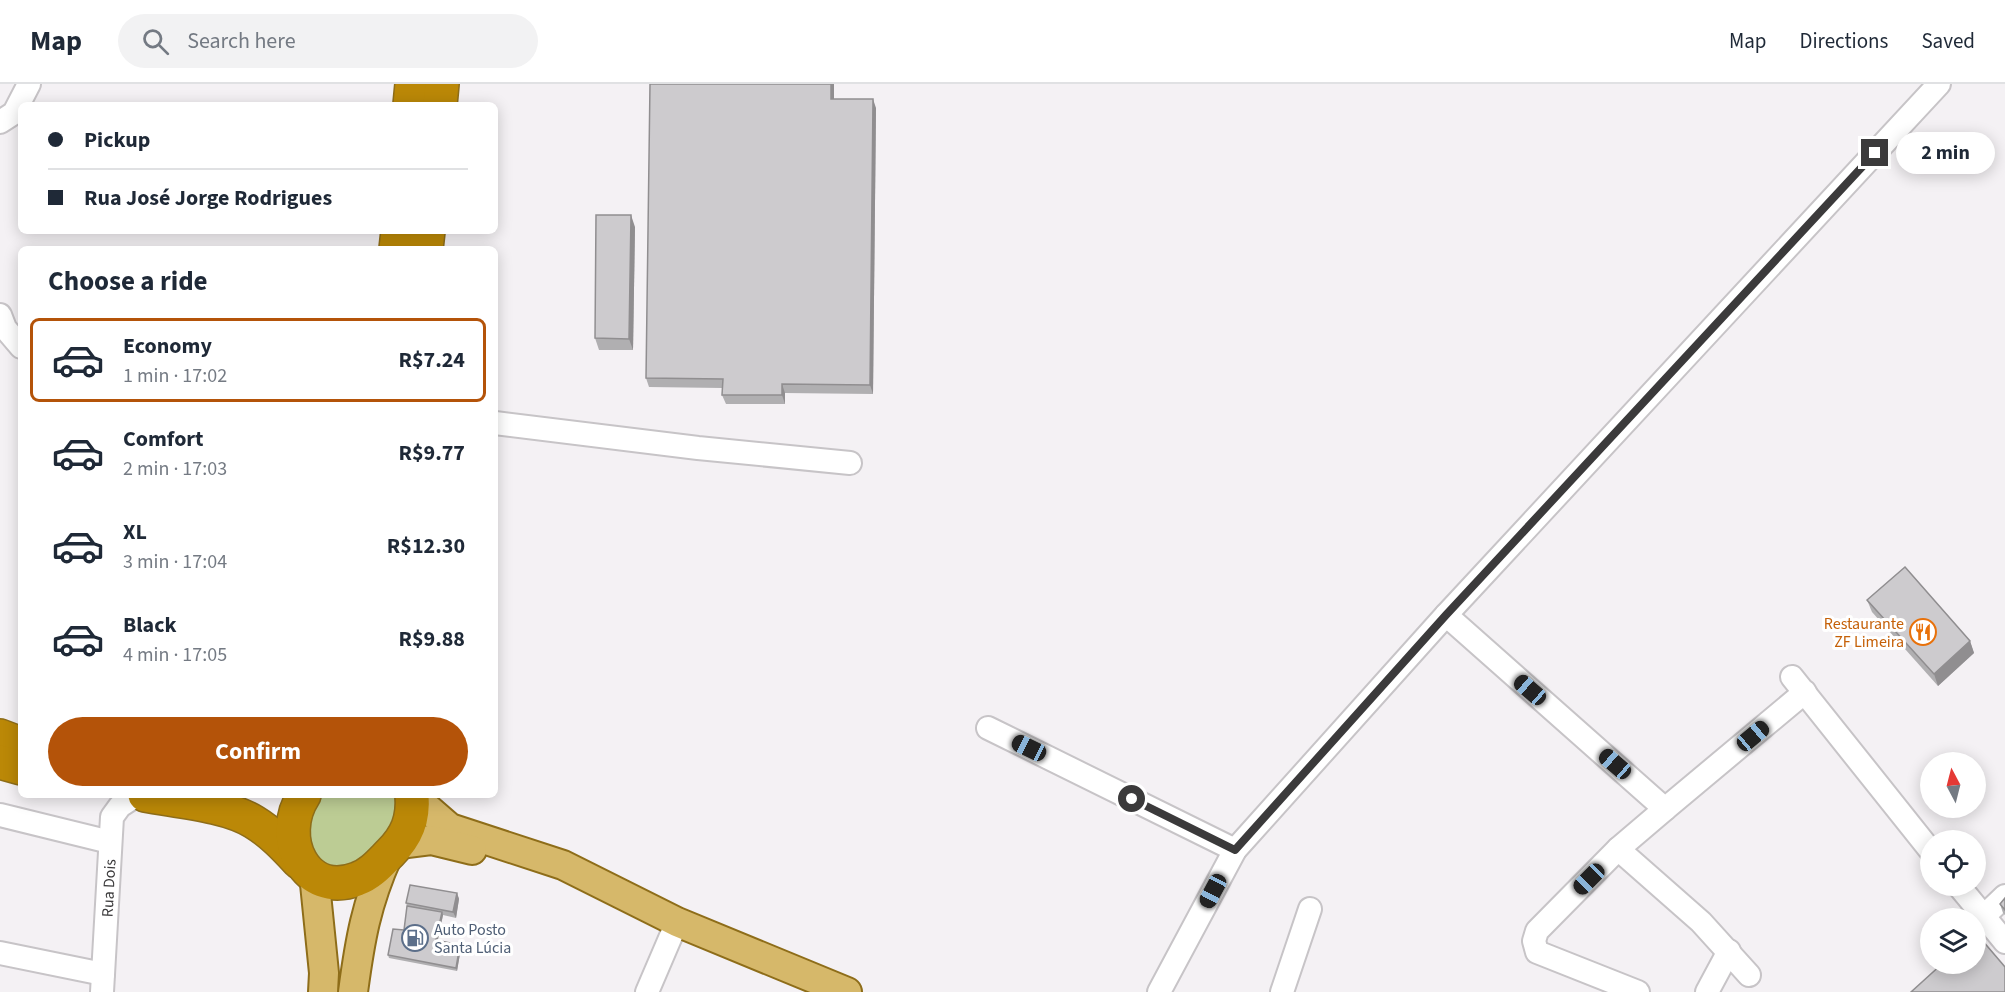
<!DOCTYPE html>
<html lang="en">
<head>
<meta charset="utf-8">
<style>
  :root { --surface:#fff; --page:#f2f2f3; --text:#1f2937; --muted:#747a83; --line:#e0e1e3; --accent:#b45309 }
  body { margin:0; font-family:"Source Sans 3",sans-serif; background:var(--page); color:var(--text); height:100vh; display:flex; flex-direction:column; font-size:22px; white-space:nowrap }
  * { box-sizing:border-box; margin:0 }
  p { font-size:20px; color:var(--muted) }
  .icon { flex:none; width:33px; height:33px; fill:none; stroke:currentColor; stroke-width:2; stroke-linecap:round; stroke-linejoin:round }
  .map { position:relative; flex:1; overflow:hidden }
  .side { position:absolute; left:18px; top:162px; width:480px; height:552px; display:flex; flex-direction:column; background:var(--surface); border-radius:9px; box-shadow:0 3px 15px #0003 }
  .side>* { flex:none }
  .guide { position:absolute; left:18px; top:18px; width:480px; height:132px; border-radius:9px; box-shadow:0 3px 15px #0003; display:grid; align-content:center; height:132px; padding:0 30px; background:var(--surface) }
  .needle { width:39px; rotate:353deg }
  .fabs { position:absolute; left:1920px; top:668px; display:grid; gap:12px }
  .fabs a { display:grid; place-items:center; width:66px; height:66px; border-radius:50%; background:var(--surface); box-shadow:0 3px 15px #0003; font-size:30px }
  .end { position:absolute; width:27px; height:27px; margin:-14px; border:8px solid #3b3a3b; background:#fff; box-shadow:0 0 0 3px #fff }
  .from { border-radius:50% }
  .bubble { position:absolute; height:42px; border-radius:21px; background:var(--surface); box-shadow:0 3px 15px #0003; font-size:20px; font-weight:700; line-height:42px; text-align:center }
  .car { position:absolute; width:18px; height:36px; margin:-18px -9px; border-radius:8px; box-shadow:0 0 4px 2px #0007; background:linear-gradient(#222 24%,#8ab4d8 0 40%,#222 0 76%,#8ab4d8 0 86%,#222 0) }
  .guide b { display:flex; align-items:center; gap:21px; height:57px; font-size:22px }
  .guide b+b { border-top:2px solid var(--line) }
  .guide i { width:15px; height:15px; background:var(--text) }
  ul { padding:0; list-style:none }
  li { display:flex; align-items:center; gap:18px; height:84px; margin:0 12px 9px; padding:0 18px; border:3px solid transparent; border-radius:9px }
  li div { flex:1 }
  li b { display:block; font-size:22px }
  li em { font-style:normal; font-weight:700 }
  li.active { border-color:var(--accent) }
  li>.icon { width:54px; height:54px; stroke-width:1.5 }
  h2 { padding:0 30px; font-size:27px; line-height:72px }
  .action { display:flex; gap:12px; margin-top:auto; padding:12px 30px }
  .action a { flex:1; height:69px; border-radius:36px; background:var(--accent); color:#fff; font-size:24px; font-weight:700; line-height:69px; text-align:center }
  header { display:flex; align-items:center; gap:36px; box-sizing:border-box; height:84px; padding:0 30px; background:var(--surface); border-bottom:2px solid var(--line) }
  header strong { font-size:28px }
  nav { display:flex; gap:33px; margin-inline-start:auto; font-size:21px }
  .search { width:420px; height:54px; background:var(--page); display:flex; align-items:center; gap:15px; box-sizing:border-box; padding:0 21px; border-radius:33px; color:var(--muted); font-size:22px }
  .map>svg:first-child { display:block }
  .green { fill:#bccc94 }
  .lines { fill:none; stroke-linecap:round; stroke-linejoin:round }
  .minor-casing { stroke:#c7c4c7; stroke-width:26 }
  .major-casing { stroke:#8e6d19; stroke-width:32 }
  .highway-casing { stroke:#8e6d19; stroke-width:36 }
  .minor { stroke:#fff; stroke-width:22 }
  .major { stroke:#d6b86a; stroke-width:28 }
  .highway { stroke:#bb8807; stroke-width:33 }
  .wall { fill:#b0afb1 }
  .shaded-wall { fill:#908e90 }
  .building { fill:#cdcbce; stroke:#908e90; stroke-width:1.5 }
  .route { stroke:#3b3a3b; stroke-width:8 }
  .labels { text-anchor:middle; stroke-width:6; stroke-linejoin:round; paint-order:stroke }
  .food-label { font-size:16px; fill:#c56008; stroke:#fff; text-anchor:end }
  .street-label { font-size:16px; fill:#3b3a3b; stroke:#fff }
  .service-label { font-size:16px; fill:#4e5e75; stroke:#fff; text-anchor:start }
</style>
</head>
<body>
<header>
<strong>Map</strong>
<div class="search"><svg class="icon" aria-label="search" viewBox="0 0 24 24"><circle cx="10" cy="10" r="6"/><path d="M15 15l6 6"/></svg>Search here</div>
<nav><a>Map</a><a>Directions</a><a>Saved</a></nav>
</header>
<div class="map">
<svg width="2005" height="908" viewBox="0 0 2005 908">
  <rect width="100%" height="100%" fill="#f4f1f4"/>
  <!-- green -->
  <polygon class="green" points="323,711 399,711 402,725 367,777 333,787 309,771 308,727"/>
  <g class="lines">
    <defs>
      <g id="minor">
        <polyline points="0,38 14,29 29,0"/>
        <polyline points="0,231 5,244 21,263"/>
        <polyline points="495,339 698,364 850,379"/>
        <polyline points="1446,531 1665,725 1805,608"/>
        <polyline points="1792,593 1930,766"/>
        <polyline points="988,644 1235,766"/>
        <polyline points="0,731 110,758"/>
        <polyline points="1618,765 1701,838 1749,891"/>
        <polyline points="1958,801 2005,858"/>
        <polyline points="1983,833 2005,812"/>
        <polyline points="0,869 103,890"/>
        <polyline points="102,908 112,733 120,722 137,711"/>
        <polyline points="647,908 677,838"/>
        <polyline points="1159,908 1235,766 1446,531 1939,0"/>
        <polyline points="1282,908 1310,825"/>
        <polyline points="1638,908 1537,868 1534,857 1537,847 1618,765 1665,725"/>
        <polyline points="1707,908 1729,867"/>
      </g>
      <g id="major">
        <polyline points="412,711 450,744 563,781 677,838 847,908"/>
        <polyline points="399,760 431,756 472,766"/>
        <polyline points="314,790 324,889 323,908"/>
        <path d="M353,908C360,856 366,820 388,771"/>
      </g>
      <g id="highway">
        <polyline points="410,21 412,0"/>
        <polyline points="440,21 442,0"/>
        <polyline points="396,165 398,147"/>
        <polyline points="426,165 428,147"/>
        <polyline points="0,652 21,660"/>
        <polyline points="0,678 21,684"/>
        <path d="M145,711C177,717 227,721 254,738C272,749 285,763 299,778"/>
        <path d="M304,711C276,754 305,815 357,795C371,790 380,779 390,769C407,752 414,735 412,711"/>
      </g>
    </defs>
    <!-- minor casing -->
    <use href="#minor" class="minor-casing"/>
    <!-- major casing -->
    <use href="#major" class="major-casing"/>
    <!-- highway casing -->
    <use href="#highway" class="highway-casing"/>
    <!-- minor -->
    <use href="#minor" class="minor"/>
    <!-- major -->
    <use href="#major" class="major"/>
    <!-- highway -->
    <use href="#highway" class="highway"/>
  </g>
  <!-- wall -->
  <g class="wall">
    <polygon points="834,15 876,24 873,310 785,309 785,320 726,320 722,311 722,304 649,303 646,294"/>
    <polygon points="635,143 633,266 599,266 595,254"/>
    <polygon points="1867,516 1970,557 1974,569 1938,602 1872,528"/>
    <polygon points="457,809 459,815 456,834 443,831 438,856 460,861 461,864 457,887 389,874 388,871 404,846 407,822 406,819"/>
    <polygon points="2005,814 2005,831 2003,829 2000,820"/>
  </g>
  <!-- shaded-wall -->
  <g class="shaded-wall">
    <polygon points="831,0 834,0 834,24 831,15"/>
    <polygon points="873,15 876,24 873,310 870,301"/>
    <polygon points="631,131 635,143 633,266 629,255"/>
    <polygon points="782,300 785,309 785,320 782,311"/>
    <polygon points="1970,557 1974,569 1938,602 1934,590"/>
    <polygon points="457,809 459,815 456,834 453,828"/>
    <polygon points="442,828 443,831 437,859 436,856"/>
    <polygon points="460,861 461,864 457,887 456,884"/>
  </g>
  <!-- building -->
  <g class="building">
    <polygon points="650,0 831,0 831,15 873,15 870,301 782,300 782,311 722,311 723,295 646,294"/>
    <polygon points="596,131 631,131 629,255 595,254"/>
    <polygon points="1905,483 1970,557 1934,590 1867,516"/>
    <polygon points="410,801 457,809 453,828 406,819"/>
    <polygon points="2005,814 2005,826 2000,820"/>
    <polygon points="407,822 442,828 436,856 460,861 456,884 388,871 393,845 404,846"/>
    <polygon points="1976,849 2005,883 2005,908 1911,908 1943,879 1976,879"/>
  </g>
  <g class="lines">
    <!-- route -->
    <polyline class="route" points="1132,715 1235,766 1446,531 1875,69"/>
  </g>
  <!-- icons -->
  <defs>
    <symbol id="restaurant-ring" viewBox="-11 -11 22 22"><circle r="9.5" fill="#fff" stroke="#e8710a" stroke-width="1.5"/><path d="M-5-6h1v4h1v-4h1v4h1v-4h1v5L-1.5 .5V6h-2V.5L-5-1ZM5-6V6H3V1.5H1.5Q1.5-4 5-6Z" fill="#e8710a"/></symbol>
    <symbol id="fuel-ring" viewBox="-11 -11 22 22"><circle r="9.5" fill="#fff" stroke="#5c6f8a" stroke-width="1.5"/><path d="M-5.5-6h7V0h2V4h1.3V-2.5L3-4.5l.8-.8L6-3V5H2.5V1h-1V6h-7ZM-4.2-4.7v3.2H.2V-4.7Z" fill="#5c6f8a"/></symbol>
  </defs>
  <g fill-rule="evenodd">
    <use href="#restaurant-ring" x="1908" y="533" width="30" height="30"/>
    <use href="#fuel-ring" x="400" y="839" width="30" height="30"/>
  </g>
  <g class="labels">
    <!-- food labels -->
    <g class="food-label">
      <text x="1904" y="545">Restaurante<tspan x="1904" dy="18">ZF Limeira</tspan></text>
    </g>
    <!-- street labels -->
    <g class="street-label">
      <text transform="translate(108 804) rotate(-87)" y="6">Rua Dois</text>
    </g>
    <!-- service labels -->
    <g class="service-label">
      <text x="434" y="851">Auto Posto<tspan x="434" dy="18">Santa Lúcia</tspan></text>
    </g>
  </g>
</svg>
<div class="fabs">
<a><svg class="needle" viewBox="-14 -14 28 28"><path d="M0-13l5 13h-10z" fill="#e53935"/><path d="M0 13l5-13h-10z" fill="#747a83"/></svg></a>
<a><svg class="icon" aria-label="locate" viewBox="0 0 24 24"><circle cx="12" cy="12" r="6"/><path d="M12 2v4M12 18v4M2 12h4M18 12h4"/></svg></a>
<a><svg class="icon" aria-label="layers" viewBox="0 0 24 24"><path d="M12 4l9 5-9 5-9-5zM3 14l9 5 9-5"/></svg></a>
</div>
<i class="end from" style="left:1132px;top:715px"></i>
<i class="end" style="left:1875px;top:69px"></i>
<div class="bubble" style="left:1896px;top:48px;width:99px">2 min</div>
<i class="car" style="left:1530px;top:606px;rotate:311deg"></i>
<i class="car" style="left:1753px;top:652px;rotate:50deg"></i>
<i class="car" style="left:1029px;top:664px;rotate:296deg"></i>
<i class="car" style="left:1615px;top:680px;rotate:311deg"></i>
<i class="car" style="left:1589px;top:795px;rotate:225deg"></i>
<i class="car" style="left:1213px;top:807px;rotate:208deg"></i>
<div class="guide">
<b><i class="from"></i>Pickup</b>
<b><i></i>Rua José Jorge Rodrigues</b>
</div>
<section class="side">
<h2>Choose a ride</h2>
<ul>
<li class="active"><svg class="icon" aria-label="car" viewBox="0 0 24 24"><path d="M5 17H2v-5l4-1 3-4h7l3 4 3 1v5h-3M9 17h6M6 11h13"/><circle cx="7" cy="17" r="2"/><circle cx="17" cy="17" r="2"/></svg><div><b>Economy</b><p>1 min · 17:02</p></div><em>R$7.24</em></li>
<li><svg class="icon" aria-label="car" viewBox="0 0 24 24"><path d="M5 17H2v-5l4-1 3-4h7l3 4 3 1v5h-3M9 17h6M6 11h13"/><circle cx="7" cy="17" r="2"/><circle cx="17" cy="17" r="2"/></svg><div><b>Comfort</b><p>2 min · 17:03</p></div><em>R$9.77</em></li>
<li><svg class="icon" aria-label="car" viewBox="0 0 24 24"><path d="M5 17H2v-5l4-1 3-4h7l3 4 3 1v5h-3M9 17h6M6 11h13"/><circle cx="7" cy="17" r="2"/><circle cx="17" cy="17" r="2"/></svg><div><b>XL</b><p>3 min · 17:04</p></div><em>R$12.30</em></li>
<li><svg class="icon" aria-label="car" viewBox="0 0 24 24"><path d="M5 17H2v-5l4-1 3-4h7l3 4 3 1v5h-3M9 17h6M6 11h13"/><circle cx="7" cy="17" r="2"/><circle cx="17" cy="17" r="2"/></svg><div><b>Black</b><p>4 min · 17:05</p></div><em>R$9.88</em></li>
</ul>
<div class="action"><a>Confirm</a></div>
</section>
</div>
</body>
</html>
